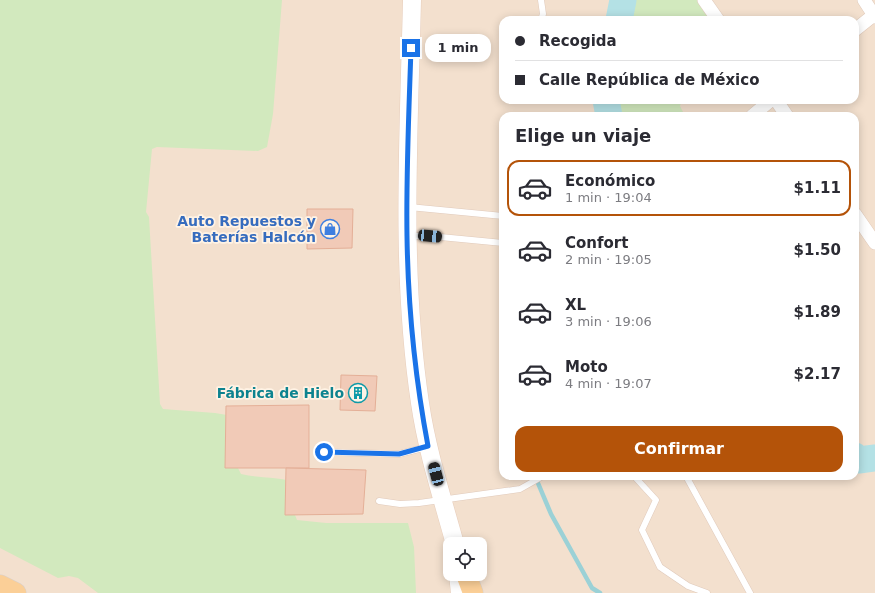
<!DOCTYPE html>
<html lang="es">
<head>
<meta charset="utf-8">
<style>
  :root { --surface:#fff; --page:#f2f2f3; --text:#2b2b33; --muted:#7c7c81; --line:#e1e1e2; --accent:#b45309 }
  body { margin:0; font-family:"DejaVu Sans",sans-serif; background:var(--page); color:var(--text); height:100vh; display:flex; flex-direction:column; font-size:15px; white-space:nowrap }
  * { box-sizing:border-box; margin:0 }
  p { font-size:13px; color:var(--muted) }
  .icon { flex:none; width:22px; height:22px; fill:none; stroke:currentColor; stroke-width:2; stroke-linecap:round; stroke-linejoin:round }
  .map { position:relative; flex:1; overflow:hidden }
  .panel { position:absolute; left:499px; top:112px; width:360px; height:368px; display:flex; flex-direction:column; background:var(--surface); border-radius:12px; box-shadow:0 2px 10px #0003 }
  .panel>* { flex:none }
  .top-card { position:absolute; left:499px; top:16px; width:360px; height:88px; border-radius:12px; box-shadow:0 2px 10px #0003; display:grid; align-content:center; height:88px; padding:0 16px; background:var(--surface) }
  .fabs { position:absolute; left:443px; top:537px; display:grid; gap:8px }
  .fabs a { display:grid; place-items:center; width:44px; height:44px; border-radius:8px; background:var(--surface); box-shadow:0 2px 10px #0003; font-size:20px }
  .end { position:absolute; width:18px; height:18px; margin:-9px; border:5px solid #1a73e8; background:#fff; box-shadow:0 0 0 2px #fff }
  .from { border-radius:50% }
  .bubble { position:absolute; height:28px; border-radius:12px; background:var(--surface); box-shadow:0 2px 10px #0003; font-size:13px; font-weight:600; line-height:28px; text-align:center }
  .car { position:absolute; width:12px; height:24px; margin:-12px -6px; border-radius:5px; box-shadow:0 0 3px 1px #0007; background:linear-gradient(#222 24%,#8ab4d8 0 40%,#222 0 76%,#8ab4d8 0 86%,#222 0) }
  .top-card b { display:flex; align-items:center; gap:14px; height:38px; font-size:15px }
  .top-card b+b { border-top:1px solid var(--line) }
  .top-card i { width:10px; height:10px; background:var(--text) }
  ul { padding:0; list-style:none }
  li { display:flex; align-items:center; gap:12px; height:56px; margin:0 8px 6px; padding:0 8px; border:2px solid transparent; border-radius:12px }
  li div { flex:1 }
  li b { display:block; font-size:15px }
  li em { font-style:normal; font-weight:600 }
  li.on { border-color:var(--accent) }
  li>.icon { width:36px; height:36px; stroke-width:1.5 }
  h2 { padding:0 16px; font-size:18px; line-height:48px }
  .primary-button { display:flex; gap:8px; margin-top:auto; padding:8px 16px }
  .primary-button a { flex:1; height:46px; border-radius:12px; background:var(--accent); color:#fff; font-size:16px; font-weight:600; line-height:46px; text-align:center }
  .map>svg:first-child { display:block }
  .residential { fill:#f3e0ce; fill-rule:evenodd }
  .green { fill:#d2e9be }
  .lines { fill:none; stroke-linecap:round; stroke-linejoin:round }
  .stream { stroke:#9bd1d6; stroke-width:4.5 }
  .river { stroke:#b4e1e5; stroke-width:27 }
  .building { fill:#f1cab7; stroke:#e4af97 }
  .lane-casing { stroke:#e0cabb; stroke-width:7 }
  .street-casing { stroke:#e0cabb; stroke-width:14 }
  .secondary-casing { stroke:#e7cdbb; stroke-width:19 }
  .primary-casing { stroke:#d8cfcb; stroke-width:21 }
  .lane { stroke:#fff; stroke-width:6 }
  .street { stroke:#fff; stroke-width:13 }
  .secondary { stroke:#fff; stroke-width:18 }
  .primary { stroke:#fbcf97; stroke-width:20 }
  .route { stroke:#1a73e8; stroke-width:5 }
  .labels { text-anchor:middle; stroke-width:3.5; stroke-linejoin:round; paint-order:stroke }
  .shop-label { font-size:14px; font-weight:bold; fill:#366cbe; stroke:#fff3e5; text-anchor:end }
  .culture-label { font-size:14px; font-weight:bold; fill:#0d838f; stroke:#fff3e5; text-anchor:end }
</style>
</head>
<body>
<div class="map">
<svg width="875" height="593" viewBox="0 0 875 593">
  <rect width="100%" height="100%" fill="#fcefdf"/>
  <!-- residential -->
  <path class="residential" d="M0,0H875V593H0ZM503,20H855V100H503ZM503,116H855V476H503ZM450,544H480V574H450Z"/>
  <!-- green -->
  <g class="green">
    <path d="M0,0H282L273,114L267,147L258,151L157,147L152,149L146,212L149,217L160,404L163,409L215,413L233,416L237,466L241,474C258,478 275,477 292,481L295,515L297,520L326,523H408L414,547L416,593H98L78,578L69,576L58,578L0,548Z"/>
    <polygon points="623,0 706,0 716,20 620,20"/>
    <polygon points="605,100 682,100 680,106 685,116 610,116"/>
  </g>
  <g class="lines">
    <!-- stream -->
    <polyline class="stream" points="535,476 551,514 592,588 600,593"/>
    <!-- river -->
    <g class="river">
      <polyline points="619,20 623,0"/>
      <polyline points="606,100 609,116"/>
      <polyline points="855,456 859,460 875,458"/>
    </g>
  </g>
  <!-- building -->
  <g class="building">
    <polygon points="307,209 353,209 352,248 307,249"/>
    <polygon points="341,375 377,376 375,411 340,410"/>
    <polygon points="309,405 309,468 225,468 226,406"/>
    <polygon points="286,468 366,470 363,514 285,515"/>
  </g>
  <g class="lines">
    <defs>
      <g id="lane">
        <polyline points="541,0 543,14 541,20"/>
        <polyline points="409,207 503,216"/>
        <polyline points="409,236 430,236 503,243"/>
        <polyline points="324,452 399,454 427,447"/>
        <polyline points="634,476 656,500 642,530 660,567 688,586 707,593"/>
        <polyline points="686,476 750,593"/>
        <polyline points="379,501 400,504 419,503 520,489 543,476"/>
      </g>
      <g id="street">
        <polyline points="704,0 718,20"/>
        <polyline points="864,0 875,17"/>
        <polyline points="855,30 875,14"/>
        <polyline points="776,100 787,116"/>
        <polyline points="752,116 771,100"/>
        <polyline points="855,214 875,243"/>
      </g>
      <g id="secondary">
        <path d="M412,0C409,134 400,269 420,403C427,451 442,497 455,544"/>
        <polyline points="458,574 460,593"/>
      </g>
      <g id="primary">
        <polyline points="466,574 473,593"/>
        <polyline points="0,585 16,593"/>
      </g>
    </defs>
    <!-- lane casing -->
    <use href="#lane" class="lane-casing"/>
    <!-- street casing -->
    <use href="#street" class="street-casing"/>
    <!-- secondary casing -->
    <use href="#secondary" class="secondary-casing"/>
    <!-- primary casing -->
    <use href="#primary" class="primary-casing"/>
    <!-- lane -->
    <use href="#lane" class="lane"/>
    <!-- street -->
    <use href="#street" class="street"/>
    <!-- secondary -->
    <use href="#secondary" class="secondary"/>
    <!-- primary -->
    <use href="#primary" class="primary"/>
  </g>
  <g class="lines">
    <!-- route -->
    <path class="route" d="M324,452L399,454L428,446C415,377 408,306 407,236C406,173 409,110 411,48"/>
  </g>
  <!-- icons -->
  <defs>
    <symbol id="shop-ring" viewBox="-11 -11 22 22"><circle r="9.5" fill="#fff3e5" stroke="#3f7fe0" stroke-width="1.5"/><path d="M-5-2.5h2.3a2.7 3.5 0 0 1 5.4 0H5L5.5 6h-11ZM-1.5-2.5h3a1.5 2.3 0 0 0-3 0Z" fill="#3f7fe0"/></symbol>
    <symbol id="building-ring" viewBox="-11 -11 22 22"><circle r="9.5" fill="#fff3e5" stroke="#0f9aa8" stroke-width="1.5"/><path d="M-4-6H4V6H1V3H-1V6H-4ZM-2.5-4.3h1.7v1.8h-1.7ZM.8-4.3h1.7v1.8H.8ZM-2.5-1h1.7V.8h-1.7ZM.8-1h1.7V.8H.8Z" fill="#0f9aa8"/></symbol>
  </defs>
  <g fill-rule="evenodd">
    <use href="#shop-ring" x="319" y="218" width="22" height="22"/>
    <use href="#building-ring" x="347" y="382" width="22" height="22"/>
  </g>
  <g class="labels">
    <!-- shop labels -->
    <g class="shop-label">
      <text x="316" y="226">Auto Repuestos y<tspan x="316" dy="16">Baterías Halcón</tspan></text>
    </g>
    <!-- culture labels -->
    <g class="culture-label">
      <text x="344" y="398">Fábrica de Hielo</text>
    </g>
  </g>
</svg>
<div class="fabs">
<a><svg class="icon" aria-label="locate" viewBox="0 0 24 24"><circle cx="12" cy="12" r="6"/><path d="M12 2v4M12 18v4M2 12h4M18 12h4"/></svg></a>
</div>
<i class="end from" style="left:324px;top:452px"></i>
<i class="end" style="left:411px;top:48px"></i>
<div class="bubble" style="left:425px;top:34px;width:66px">1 min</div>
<i class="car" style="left:430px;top:236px;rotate:95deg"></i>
<i class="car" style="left:436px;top:474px;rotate:345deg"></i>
<div class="top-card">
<b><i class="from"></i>Recogida</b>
<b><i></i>Calle República de México</b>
</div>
<section class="panel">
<h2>Elige un viaje</h2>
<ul>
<li class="on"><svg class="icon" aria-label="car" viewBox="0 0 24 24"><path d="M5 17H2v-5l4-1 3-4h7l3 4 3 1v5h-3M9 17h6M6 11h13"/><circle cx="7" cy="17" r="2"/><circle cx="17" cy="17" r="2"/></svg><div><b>Económico</b><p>1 min · 19:04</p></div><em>$1.11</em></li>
<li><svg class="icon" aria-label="car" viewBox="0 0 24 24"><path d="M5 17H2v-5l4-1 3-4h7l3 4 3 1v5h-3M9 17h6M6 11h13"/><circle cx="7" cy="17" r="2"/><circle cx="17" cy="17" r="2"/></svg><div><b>Confort</b><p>2 min · 19:05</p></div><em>$1.50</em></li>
<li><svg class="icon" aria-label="car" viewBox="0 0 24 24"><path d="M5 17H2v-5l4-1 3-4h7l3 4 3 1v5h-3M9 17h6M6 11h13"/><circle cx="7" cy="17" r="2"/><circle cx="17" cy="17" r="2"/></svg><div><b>XL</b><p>3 min · 19:06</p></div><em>$1.89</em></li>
<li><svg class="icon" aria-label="car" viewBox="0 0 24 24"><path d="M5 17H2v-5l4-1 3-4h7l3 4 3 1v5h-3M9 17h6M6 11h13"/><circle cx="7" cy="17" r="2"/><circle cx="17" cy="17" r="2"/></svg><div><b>Moto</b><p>4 min · 19:07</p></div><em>$2.17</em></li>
</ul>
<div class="primary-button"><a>Confirmar</a></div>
</section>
</div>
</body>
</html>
